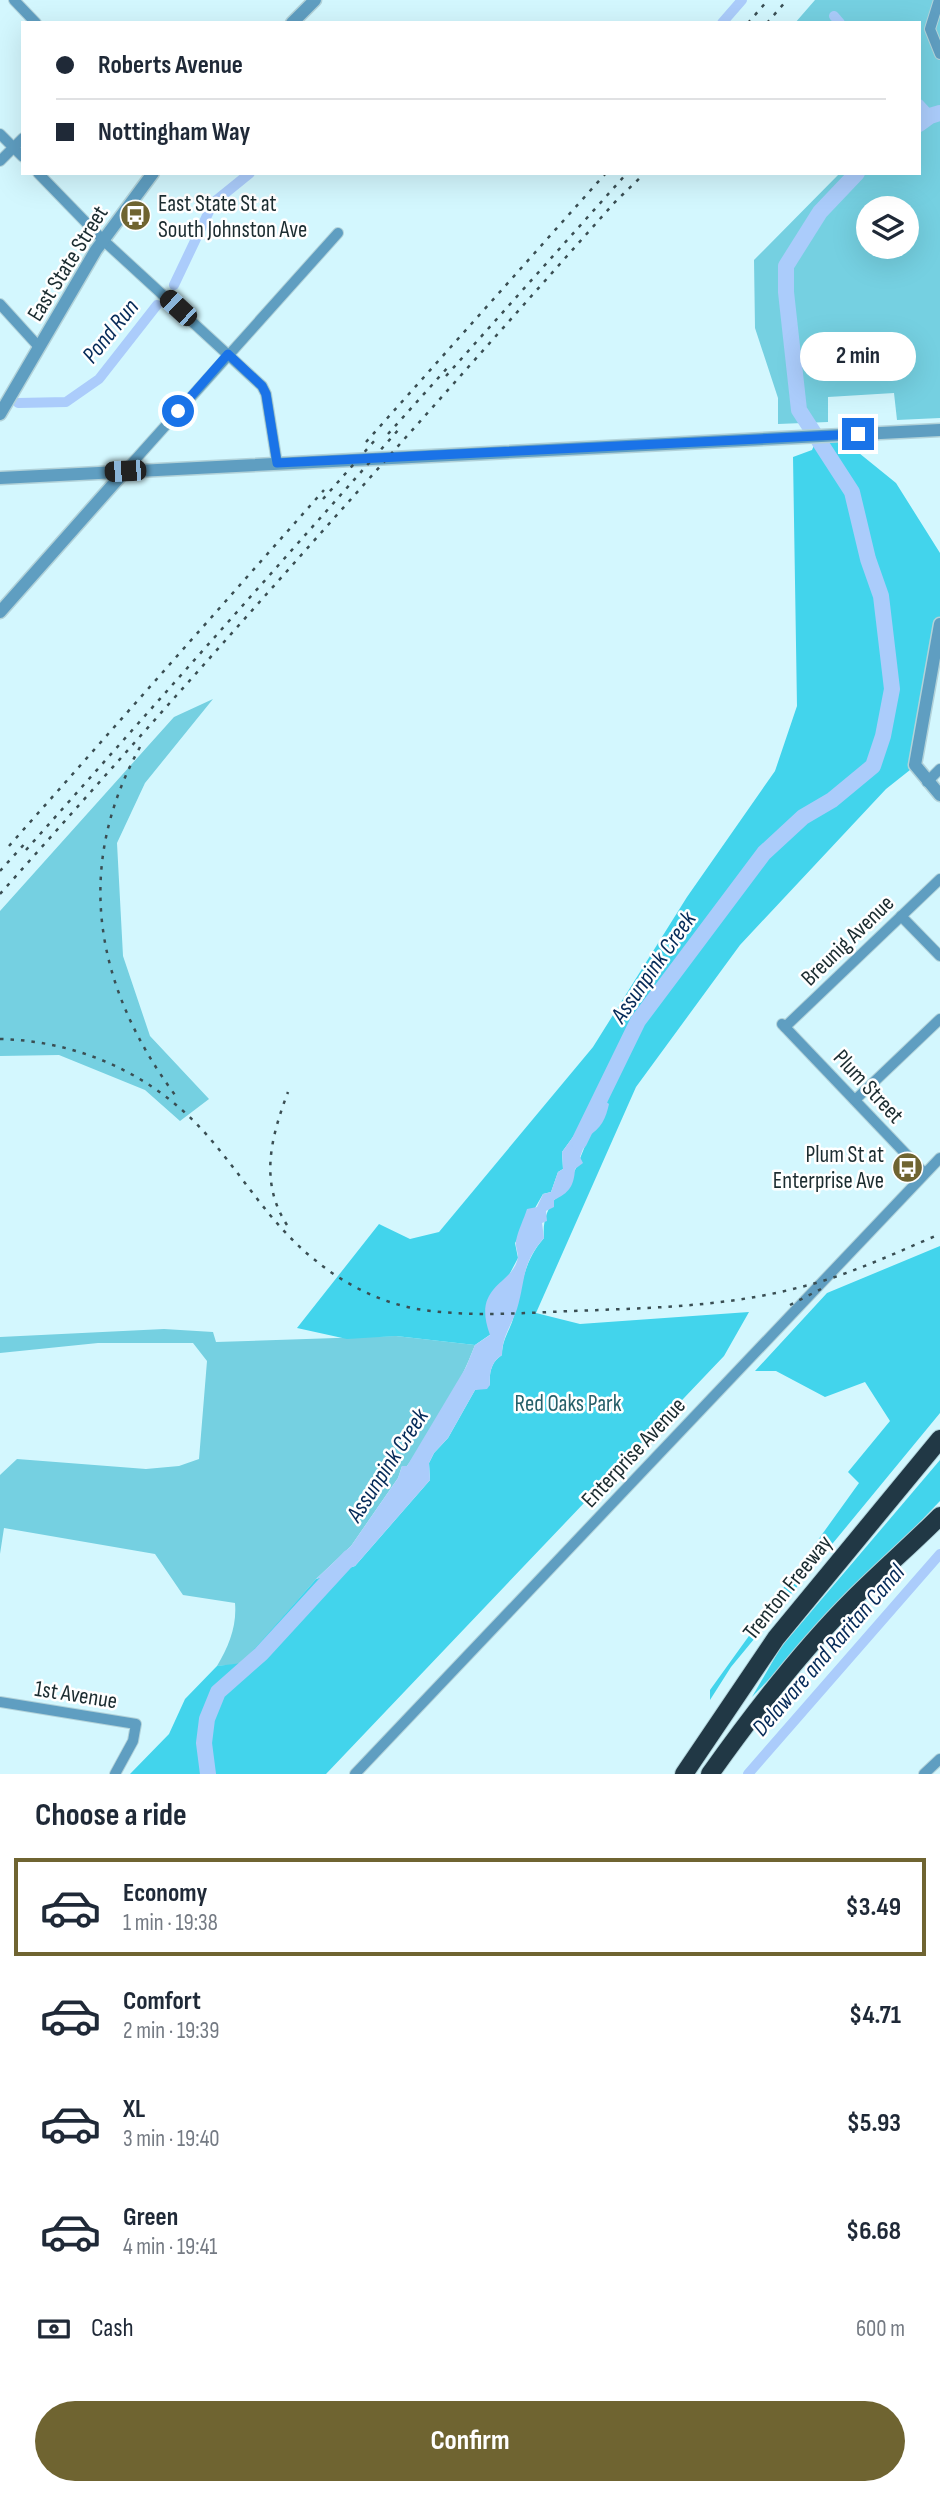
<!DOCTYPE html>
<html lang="en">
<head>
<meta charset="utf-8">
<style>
  :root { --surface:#fff; --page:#f2f2f3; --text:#1f2937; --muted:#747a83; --line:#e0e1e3; --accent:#6f6431 }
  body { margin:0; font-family:"Sofia Sans Condensed",sans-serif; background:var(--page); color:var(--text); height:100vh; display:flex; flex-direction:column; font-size:26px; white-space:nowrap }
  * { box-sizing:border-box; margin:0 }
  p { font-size:23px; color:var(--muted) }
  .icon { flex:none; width:38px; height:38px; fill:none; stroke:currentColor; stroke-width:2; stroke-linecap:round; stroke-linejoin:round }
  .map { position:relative; height:1774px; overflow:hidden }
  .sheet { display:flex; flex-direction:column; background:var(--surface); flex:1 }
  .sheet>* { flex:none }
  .guide { position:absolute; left:21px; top:21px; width:900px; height:154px; border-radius:0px; box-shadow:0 7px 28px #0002; display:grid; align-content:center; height:154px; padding:0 35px; background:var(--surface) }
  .controls { position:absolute; left:856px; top:196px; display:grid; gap:14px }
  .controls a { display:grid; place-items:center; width:63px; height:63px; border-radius:50%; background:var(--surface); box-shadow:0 7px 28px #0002; font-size:35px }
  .end { position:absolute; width:32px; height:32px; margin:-16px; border:9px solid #1a73e8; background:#fff; box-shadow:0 0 0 4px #fff }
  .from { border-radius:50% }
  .bubble { position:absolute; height:49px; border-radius:24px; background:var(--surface); box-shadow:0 7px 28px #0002; font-size:23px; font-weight:700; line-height:49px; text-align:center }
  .car { position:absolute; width:21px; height:42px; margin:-21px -10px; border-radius:9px; box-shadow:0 0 5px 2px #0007; background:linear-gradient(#222 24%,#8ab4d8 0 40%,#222 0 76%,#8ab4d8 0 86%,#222 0) }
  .guide b { display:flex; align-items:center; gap:24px; height:66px; font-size:26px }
  .guide b+b { border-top:2px solid var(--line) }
  .guide i { width:18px; height:18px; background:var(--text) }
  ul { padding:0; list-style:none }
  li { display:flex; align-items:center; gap:21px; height:98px; margin:0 14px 10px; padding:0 21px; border:4px solid transparent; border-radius:0px }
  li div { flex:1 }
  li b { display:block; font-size:26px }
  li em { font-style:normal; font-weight:700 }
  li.active { border-color:var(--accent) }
  li>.icon { width:63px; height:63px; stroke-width:1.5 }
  h2 { padding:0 35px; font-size:32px; line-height:84px }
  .pay { display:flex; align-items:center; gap:18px; height:77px; padding:0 35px; font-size:26px }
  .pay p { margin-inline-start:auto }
  .button { display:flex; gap:14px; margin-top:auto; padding:14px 35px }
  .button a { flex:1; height:80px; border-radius:42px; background:var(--accent); color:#fff; font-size:28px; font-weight:700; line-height:80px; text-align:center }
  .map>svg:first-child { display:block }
  .green { fill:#75d0e1; fill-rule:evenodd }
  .forest { fill:#42d4ec }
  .water { fill:#abccfb }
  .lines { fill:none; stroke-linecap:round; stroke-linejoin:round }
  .canal { stroke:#abccfb; stroke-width:10 }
  .river { stroke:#abccfb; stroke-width:16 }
  .minor-casing { stroke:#b2d2d9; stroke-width:12 }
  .tertiary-casing { stroke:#b2d2d9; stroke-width:15 }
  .motorway-casing { stroke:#b2d2d9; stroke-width:20 }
  .minor { stroke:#5f9ec1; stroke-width:10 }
  .tertiary { stroke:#5f9ec1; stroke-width:12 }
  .motorway { stroke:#213845; stroke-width:18 }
  .rail { stroke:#3a4e53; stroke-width:2.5; stroke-dasharray:3.5 7; stroke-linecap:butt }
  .route { stroke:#1a73e8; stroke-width:9 }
  .labels { text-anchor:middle; stroke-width:5; stroke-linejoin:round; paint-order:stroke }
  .poi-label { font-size:23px; fill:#1b2c30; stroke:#fff; text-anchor:start }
  .street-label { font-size:23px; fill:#1b2c30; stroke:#fff }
  .park-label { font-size:23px; fill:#26606a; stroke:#fff }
  .water-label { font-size:24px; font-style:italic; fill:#052a58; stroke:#fff }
</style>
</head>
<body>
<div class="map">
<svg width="940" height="1774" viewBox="0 0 940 1774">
  <rect width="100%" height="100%" fill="#d3f7fe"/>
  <!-- green -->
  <g class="green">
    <path d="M815,0H940V418L897,420L894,393L828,397V422L778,424V398L755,328L754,260L840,173H919V23H795ZM868,208H906V247H868Z"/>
    <polygon points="213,699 145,783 117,843 123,956 150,1036 209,1099 180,1121 145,1090 59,1055 0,1056 0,911 174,717"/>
    <path d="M164,1329L213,1332L216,1342L396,1336L475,1345C459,1387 434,1430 407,1466H402L398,1478L351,1546L316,1579L242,1664L217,1666C229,1646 237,1626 235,1603L183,1595L155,1554L4,1528L0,1554V1475L17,1459L146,1469L179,1466L199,1459L207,1361L193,1343H98L0,1353V1337Z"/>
  </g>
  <!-- forest -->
  <g class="forest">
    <path d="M818,436H838L896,483L940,553V632L915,766L886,789L740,945L636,1087L536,1313L580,1324L749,1312L724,1356L326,1774H130L169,1734L185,1699L217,1666L242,1663L316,1579L355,1566L430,1480L429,1463L434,1453L448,1438L475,1390L490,1385C489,1373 491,1362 502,1355C502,1340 509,1332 513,1319C522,1289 522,1263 544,1238C541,1203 564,1195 577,1166C586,1144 594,1122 604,1100L592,1122L578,1130L562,1152L563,1169L558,1172L551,1192L543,1194L515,1243L518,1258L509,1275L491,1334L475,1345L396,1336L347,1339L297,1328L379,1224L410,1239L439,1232L593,1047L687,897L775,771L797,706L793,457L812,450Z"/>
    <polygon points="940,1246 940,1413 731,1667 710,1700 710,1690 859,1483 848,1472 890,1421 865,1382 825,1397 776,1371 755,1371 827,1293"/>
    <polygon points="940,1460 940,1501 752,1697 781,1647"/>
  </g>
  <!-- water -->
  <path class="water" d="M604,1100L609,1104C606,1118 601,1129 588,1136L580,1157L583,1163L575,1169C574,1186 569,1193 554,1200V1207L546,1211L547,1221L542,1223L544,1238C521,1264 526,1279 517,1309C511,1326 502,1337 502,1355C491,1362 489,1373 490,1385L487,1389L475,1390L448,1438L434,1453L429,1463L430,1480L355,1566L316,1579L351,1546L398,1478L402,1466H407L466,1367L475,1345L490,1335C471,1284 514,1285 518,1257C518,1252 515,1246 516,1241C518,1230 524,1219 527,1209L537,1207L543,1194L551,1192L558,1172L563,1169L562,1152L578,1130L592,1122Z"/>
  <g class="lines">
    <!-- canal -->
    <g class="canal">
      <polyline points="834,16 840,23"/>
      <polyline points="722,23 742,0"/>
      <polyline points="919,104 930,116"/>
      <polyline points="174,285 213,203 250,173"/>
      <polyline points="18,403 66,402 99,379 157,305"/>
      <polyline points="748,1774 940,1554"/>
    </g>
    <!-- river -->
    <g class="river">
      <polyline points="919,124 930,116 940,113"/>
      <polyline points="579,1142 638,1021 764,853 803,817 832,800 873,766 883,736 892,689 881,596 868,559 852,492 799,410 786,292 786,266 820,212 857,173"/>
      <polyline points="208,1774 204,1743 207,1719 218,1692 261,1654 350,1557"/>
    </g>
    <defs>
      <g id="minor">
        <polyline points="14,0 36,23"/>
        <polyline points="939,0 930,29 940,54"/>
        <polyline points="0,134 23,157"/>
        <polyline points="0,161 23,138"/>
        <polyline points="38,173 103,240 262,386 266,394 277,463"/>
        <polyline points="0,304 39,347"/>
        <polyline points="125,471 338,233"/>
        <polyline points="927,782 940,769"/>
        <polyline points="901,916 940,956"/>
        <polyline points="782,1024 924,1173"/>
        <polyline points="785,1027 940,879"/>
        <polyline points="855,1100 940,1019"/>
        <polyline points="0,1702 136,1724 133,1741 115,1774"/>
        <polyline points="355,1774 940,1158"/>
        <polyline points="924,1774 940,1759"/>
      </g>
      <g id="tertiary">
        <polyline points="292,23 315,0"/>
        <polyline points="0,414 96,250 153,173"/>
        <polyline points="0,478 940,430"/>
        <polyline points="0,612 125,471"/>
        <polyline points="940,624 915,765 940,795"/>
      </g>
      <g id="motorway">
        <polyline points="684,1774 776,1638 940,1439"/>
        <path d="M710,1774C754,1712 800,1652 854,1598C882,1570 912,1544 940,1516"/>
      </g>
    </defs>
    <!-- minor casing -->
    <use href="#minor" class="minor-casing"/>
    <!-- tertiary casing -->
    <use href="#tertiary" class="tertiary-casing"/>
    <!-- motorway casing -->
    <use href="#motorway" class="motorway-casing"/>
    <!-- minor -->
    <use href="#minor" class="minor"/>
    <!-- tertiary -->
    <use href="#tertiary" class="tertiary"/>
    <!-- motorway -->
    <use href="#motorway" class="motorway"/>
    <!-- rail -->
    <g class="rail">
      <polyline points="748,23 768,0"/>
      <polyline points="767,23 787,0"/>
      <polyline points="446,376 627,173"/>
      <polyline points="388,434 449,366"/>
      <polyline points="366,442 606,173"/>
      <polyline points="323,499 376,439"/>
      <path d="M140,747C72,870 96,990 178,1099"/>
      <polyline points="9,846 324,490"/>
      <polyline points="26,850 400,428"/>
      <polyline points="0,871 28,840"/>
      <polyline points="0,894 615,202 645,173"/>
      <path d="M0,1039C82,1041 159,1077 212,1141C246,1181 273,1227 315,1260C345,1285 385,1305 424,1310C473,1317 523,1313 572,1311C648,1308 723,1307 797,1288C847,1276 893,1254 940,1234"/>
      <path d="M287,1225C259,1182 271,1137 288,1092"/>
      <polyline points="790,1305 821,1289"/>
    </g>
  </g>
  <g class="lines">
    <!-- route -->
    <polyline class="route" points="178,411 228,354 262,386 266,394 277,463 858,434"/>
  </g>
  <!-- icons -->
  <defs>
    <symbol id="bus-disc" viewBox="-11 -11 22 22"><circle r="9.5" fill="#6f6431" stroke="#fff"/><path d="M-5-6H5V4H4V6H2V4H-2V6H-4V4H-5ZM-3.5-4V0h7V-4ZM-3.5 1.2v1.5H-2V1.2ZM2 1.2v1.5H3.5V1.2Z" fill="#fff"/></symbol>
  </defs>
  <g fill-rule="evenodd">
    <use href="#bus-disc" x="118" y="198" width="35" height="35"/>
    <use href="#bus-disc" x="890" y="1150" width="35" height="35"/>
  </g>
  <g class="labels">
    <!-- poi labels -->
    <g class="poi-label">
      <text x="158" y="211">East State St at<tspan x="158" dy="26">South Johnston Ave</tspan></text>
      <text x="884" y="1162" text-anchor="end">Plum St at<tspan x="884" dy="26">Enterprise Ave</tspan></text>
    </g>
    <!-- street labels -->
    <g class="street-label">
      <text transform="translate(67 263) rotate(-58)" y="8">East State Street</text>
      <text transform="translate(847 940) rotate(-44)" y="8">Breunig Avenue</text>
      <text transform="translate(869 1086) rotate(47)" y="8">Plum Street</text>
      <text transform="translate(633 1452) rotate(-47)" y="8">Enterprise Avenue</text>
      <text transform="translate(787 1587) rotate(-51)" y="8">Trenton Freeway</text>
      <text transform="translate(76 1694) rotate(9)" y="8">1st Avenue</text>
    </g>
    <!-- park labels -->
    <g class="park-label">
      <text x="568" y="1411">Red Oaks Park</text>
    </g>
    <!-- water labels -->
    <g class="water-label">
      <text transform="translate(110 331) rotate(-51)" y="8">Pond Run</text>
      <text transform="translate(653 967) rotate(-55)" y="8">Assunpink Creek</text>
      <text transform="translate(387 1465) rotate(-57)" y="8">Assunpink Creek</text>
      <text transform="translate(828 1650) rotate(-49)" y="8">Delaware and Raritan Canal</text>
    </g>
  </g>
</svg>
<div class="controls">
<a><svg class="icon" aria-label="layers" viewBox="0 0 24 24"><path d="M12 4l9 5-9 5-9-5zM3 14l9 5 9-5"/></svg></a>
</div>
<i class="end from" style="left:178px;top:411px"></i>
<i class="end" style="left:858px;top:434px"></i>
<div class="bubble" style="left:800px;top:332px;width:116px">2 min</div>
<i class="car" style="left:178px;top:308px;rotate:313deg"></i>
<i class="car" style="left:125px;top:471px;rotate:267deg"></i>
<div class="guide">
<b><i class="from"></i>Roberts Avenue</b>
<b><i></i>Nottingham Way</b>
</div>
</div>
<section class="sheet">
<h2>Choose a ride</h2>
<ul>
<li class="active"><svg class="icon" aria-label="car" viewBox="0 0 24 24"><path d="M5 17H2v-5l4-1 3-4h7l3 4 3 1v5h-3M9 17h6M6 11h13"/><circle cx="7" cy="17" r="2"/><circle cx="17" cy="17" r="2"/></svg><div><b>Economy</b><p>1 min · 19:38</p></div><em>$3.49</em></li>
<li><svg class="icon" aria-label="car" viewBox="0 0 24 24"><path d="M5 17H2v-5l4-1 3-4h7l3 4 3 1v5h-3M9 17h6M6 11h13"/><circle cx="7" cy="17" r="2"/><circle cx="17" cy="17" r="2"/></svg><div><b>Comfort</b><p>2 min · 19:39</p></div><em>$4.71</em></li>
<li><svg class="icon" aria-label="car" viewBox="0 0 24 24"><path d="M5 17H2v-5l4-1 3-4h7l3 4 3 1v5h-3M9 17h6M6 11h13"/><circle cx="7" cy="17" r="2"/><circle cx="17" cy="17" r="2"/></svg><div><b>XL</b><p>3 min · 19:40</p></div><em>$5.93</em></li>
<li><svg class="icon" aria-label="car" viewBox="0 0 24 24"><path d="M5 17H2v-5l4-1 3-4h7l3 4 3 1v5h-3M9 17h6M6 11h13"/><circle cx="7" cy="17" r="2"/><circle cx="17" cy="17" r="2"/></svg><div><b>Green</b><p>4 min · 19:41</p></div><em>$6.68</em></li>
</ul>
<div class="pay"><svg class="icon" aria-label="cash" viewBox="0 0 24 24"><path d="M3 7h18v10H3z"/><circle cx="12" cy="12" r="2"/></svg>Cash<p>600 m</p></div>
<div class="button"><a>Confirm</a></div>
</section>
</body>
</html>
